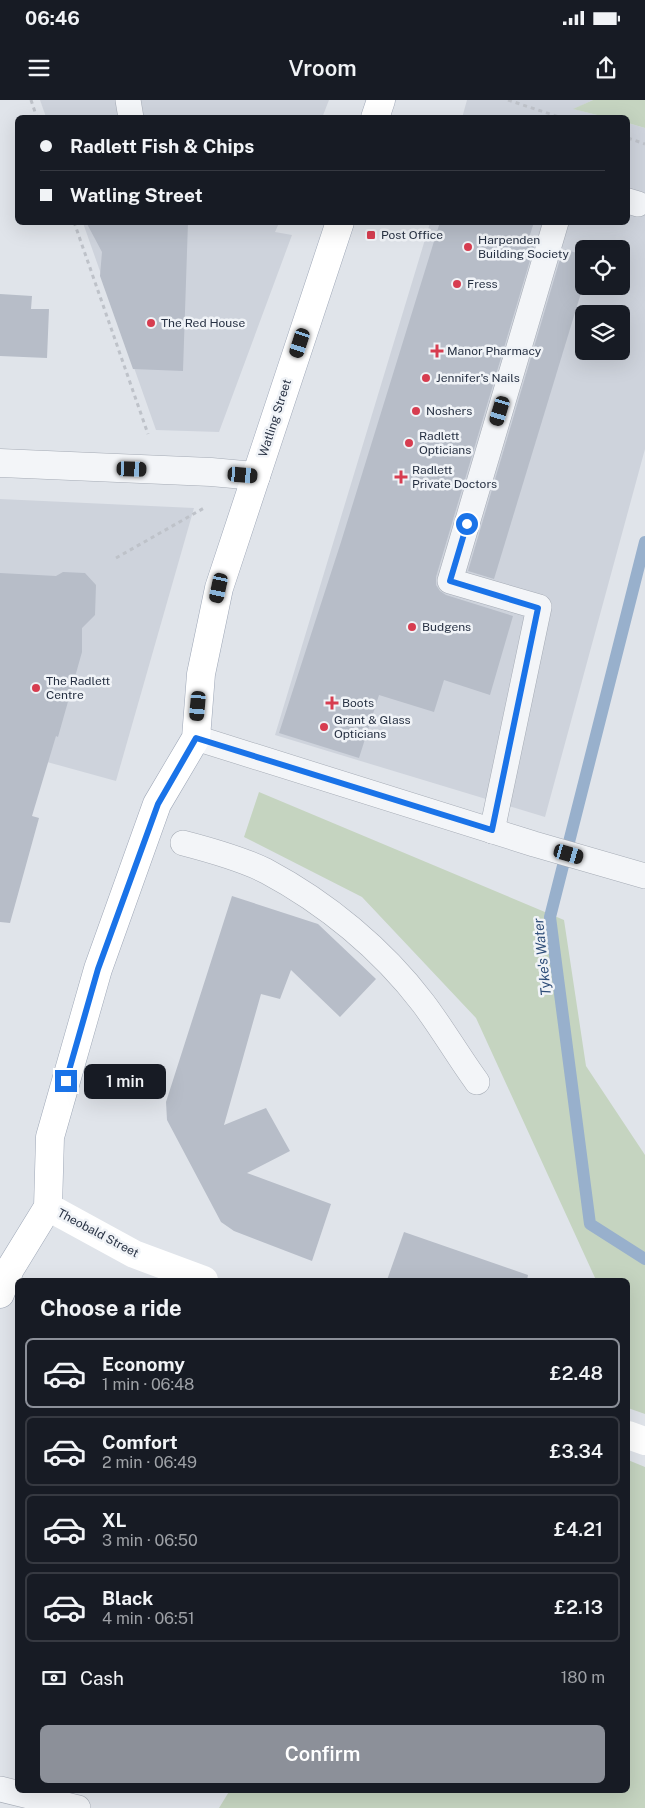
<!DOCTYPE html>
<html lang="en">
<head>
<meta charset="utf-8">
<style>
  :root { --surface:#171b24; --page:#20242c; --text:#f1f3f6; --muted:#9ea1a6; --line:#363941; --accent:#8c9099 }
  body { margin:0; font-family:"Public Sans",sans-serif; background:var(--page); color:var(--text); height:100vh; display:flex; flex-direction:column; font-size:19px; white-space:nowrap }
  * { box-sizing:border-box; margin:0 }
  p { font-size:16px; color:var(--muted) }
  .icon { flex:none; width:28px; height:28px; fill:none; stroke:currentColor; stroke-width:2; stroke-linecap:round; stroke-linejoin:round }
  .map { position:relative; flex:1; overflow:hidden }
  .side { position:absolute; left:15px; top:1178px; width:615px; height:515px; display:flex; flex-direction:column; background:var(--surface); border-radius:8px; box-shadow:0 5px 20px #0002 }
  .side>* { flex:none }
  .top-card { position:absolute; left:15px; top:15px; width:615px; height:110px; border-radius:8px; box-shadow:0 5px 20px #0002; display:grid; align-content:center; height:110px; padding:0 25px; background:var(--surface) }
  .buttons { position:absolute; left:575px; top:140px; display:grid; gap:10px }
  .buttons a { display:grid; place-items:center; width:55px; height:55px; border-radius:8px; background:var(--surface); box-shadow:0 5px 20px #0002; font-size:25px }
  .end { position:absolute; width:22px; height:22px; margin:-11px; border:6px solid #1a73e8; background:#fff; box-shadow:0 0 0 2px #fff }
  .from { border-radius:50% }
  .bubble { position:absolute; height:35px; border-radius:8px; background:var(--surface); box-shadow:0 5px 20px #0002; font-size:16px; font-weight:600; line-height:35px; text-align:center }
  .car { position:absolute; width:15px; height:30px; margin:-15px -8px; border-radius:6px; box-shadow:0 0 4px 1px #0007; background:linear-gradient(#222 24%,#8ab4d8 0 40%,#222 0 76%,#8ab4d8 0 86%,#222 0) }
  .top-card b { display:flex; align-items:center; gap:18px; height:48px; font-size:19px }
  .top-card b+b { border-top:1px solid var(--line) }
  .top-card i { width:12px; height:12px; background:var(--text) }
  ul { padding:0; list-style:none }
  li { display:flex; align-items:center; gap:15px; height:70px; margin:0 10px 8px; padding:0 15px; border:2px solid var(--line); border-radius:8px }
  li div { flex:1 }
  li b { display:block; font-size:19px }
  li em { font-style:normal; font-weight:600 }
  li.on { border-color:var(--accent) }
  li>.icon { width:45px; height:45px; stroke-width:1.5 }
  h2 { padding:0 25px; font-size:22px; line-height:60px }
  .pay { display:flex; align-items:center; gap:12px; height:55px; padding:0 25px; font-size:19px }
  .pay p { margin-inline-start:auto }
  .cta { display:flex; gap:10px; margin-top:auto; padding:10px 25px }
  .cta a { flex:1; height:58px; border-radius:8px; background:var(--accent); color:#fff; font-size:20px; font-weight:600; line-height:58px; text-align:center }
  .status { display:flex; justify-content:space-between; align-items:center; height:35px; padding:0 25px; background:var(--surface); direction:ltr }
  .status svg { height:14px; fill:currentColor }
  header { display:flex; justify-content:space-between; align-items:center; height:65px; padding:0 25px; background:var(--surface); font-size:22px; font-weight:600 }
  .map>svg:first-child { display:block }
  .built { fill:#ced3dc; fill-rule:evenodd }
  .green { fill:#c5d4c0 }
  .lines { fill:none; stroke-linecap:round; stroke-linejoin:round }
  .stream { stroke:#98b0cc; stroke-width:12 }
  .building { fill:#b7bdc8 }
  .lane-casing { stroke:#a5abb5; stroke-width:26 }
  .street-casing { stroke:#a5abb5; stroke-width:29 }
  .primary-casing { stroke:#9ea7b7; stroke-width:29 }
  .path { stroke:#bec2c9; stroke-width:3; stroke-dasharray:4 4; stroke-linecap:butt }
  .lane { stroke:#f3f5f8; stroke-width:25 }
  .street { stroke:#f3f5f8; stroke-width:28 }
  .secondary { stroke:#fff; stroke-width:28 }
  .primary { stroke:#fff; stroke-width:28 }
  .route { stroke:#1a73e8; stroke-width:6 }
  .poi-dot { fill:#d73d50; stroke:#f0f3f7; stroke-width:2 }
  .labels { text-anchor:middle; stroke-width:5; stroke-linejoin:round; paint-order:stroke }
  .poi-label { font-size:12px; fill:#273143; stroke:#f0f3f7; text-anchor:start }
  .street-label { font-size:12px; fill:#273143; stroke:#f0f3f7 }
  .water-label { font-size:14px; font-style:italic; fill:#2f4e79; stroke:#f0f3f7 }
</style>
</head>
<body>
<div class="status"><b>06:46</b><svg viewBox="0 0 49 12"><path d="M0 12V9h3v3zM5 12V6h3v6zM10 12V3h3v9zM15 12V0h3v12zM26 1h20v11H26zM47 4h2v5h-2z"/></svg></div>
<header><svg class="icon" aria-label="menu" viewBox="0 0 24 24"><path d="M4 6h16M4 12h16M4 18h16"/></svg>Vroom<svg class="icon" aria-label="share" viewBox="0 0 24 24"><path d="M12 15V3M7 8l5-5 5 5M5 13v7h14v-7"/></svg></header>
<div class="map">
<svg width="645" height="1708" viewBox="0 0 645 1708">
  <rect width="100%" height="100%" fill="#e0e4ea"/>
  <!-- built -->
  <g class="built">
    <polygon points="40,0 329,0 322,18 46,17"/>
    <polygon points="467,0 593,0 574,9 605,17 462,18"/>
    <path d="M628,23L645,28V349L545,717L275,635L430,123L628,122ZM584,149H621V186H584ZM584,214H621V251H584Z"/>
    <polygon points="83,123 279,123 275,132 292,135 219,332 156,330"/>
    <polygon points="0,399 194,408 116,681 0,649"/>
  </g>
  <!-- green -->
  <g class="green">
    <polygon points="593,0 645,0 645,28 628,23 628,18 605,17 573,9"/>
    <polygon points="259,692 564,820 586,966 645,1055 645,1314 628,1308 628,1180 596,1180 476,918 362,797 244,737"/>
    <polygon points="628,1360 645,1367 645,1708 219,1708 230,1690 628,1690"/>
  </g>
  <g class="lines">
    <!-- stream -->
    <polyline class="stream" points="645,442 550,817 590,1124 645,1159"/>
  </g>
  <!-- building -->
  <g class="building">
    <polygon points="86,122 188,122 183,271 133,269 100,176 102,152"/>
    <polygon points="440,122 534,122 529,138 536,140 436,477 436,485 440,491 446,495 513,516 490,595 444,580 434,612 379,595 359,658 279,633 341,442"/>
    <polygon points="563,149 584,155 584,183 494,479 468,471"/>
    <polygon points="0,194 32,196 31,209 49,209 47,258 0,256"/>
    <polygon points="63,472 85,473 96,485 95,515 82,528 82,552 58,637 56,636 32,716 39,718 10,823 0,822 0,473 56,476"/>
    <polygon points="232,796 318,824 376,879 340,917 291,870 280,899 261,894 224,1025 266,1008 290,1051 247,1073 331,1104 312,1161 234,1131 221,1122 167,1020 166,1002"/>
    <polygon points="404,1132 528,1175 527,1180 387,1180"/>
  </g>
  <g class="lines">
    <defs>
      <g id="lane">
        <polyline points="128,0 131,18"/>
        <polyline points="628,101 638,104"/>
        <polyline points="196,638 534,744 645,776"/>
        <polyline points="492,731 539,507 450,481 556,122"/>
        <path d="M183,743C210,750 242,759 266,771C326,803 382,849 423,903C442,928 458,956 477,982"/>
        <polyline points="0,1689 78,1708"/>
      </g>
      <polyline id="street" points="0,363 211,372 256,376"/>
      <g id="primary">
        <polyline points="375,18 381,0"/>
        <polyline points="0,1194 10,1169 48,1107 50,1037 98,869 157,704 196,638 201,574 219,488 340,122"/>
      </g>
    </defs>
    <!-- lane casing -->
    <use href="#lane" class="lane-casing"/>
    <!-- street casing -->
    <use href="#street" class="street-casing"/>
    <!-- primary casing -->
    <use href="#primary" class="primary-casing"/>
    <!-- path -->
    <g class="path">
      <polyline points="31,0 37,18"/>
      <polyline points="508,0 562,18"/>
      <polyline points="628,38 645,44"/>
      <polyline points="74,122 148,334"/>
      <polyline points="116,458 204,408"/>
    </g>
    <!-- lane -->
    <use href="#lane" class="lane"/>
    <!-- street -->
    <use href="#street" class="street"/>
    <!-- secondary -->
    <g class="secondary">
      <polyline points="48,1107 134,1154 204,1180"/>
      <polyline points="628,1335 645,1341"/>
    </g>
    <!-- primary -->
    <use href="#primary" class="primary"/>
  </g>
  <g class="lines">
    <!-- route -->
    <polyline class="route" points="66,981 98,869 158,704 196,638 492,730 538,508 450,481 467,424"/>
  </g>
  <!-- markers -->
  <g class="poi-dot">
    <rect x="366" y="130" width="10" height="10" rx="2.5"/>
    <circle cx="468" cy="147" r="5"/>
    <circle cx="457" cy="184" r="5"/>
    <circle cx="151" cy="223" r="5"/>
    <path d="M434.5 243.5h5v5h5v5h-5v5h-5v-5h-5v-5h5z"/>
    <circle cx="426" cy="278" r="5"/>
    <circle cx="416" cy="311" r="5"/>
    <circle cx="409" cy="343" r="5"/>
    <path d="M398.5 369.5h5v5h5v5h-5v5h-5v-5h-5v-5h5z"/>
    <circle cx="412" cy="527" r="5"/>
    <circle cx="36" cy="588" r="5"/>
    <path d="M329.5 595.5h5v5h5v5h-5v5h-5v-5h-5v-5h5z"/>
    <circle cx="324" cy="627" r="5"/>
  </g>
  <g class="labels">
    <!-- poi labels -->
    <g class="poi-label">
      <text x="381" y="139">Post Office</text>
      <text x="478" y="144">Harpenden<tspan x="478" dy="14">Building Society</tspan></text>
      <text x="467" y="188">Fress</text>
      <text x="161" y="227">The Red House</text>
      <text x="447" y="255">Manor Pharmacy</text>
      <text x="436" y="282">Jennifer's Nails</text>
      <text x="426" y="315">Noshers</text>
      <text x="419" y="340">Radlett<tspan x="419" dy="14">Opticians</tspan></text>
      <text x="412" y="374">Radlett<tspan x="412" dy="14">Private Doctors</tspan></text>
      <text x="422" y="531">Budgens</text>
      <text x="46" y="585">The Radlett<tspan x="46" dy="14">Centre</tspan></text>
      <text x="342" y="607">Boots</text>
      <text x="334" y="624">Grant &amp; Glass<tspan x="334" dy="14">Opticians</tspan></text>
    </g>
    <!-- street labels -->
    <g class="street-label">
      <text transform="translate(275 318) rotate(-72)" y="4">Watling Street</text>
      <text transform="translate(98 1133) rotate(28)" y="4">Theobald Street</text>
    </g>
    <!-- water labels -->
    <g class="water-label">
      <text transform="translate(542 857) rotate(-96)" y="5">Tyke's Water</text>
    </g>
  </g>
</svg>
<div class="buttons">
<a><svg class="icon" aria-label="locate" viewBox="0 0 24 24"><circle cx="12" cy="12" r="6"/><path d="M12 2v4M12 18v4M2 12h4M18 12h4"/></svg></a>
<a><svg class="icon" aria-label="layers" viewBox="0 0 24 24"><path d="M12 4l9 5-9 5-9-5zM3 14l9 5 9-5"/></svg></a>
</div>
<i class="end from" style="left:467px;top:424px"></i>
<i class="end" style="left:66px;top:981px"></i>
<div class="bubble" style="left:84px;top:964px;width:82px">1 min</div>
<i class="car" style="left:300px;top:243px;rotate:198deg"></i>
<i class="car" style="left:500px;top:311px;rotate:197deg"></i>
<i class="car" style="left:132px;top:369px;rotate:92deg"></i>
<i class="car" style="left:243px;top:375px;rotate:95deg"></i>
<i class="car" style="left:219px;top:488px;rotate:192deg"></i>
<i class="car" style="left:198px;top:606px;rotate:185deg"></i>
<i class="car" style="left:569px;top:754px;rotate:106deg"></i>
<div class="top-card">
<b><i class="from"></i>Radlett Fish &amp; Chips</b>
<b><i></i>Watling Street</b>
</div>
<section class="side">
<h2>Choose a ride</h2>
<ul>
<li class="on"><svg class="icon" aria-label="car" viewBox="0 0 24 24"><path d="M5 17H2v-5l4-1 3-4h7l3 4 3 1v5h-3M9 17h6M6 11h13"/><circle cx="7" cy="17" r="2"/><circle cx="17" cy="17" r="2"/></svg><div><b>Economy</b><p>1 min · 06:48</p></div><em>£2.48</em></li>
<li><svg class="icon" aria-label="car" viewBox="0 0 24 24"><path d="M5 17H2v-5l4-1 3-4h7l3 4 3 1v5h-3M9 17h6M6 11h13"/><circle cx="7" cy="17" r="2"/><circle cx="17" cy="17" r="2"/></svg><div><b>Comfort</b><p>2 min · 06:49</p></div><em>£3.34</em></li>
<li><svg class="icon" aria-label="car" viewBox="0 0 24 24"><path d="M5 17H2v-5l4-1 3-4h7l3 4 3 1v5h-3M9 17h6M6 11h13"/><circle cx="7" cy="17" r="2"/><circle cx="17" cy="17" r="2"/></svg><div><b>XL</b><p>3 min · 06:50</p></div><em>£4.21</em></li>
<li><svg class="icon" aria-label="car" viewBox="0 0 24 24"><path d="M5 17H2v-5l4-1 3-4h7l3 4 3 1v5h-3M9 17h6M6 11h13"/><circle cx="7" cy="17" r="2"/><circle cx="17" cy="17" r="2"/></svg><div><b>Black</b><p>4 min · 06:51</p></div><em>£2.13</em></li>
</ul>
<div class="pay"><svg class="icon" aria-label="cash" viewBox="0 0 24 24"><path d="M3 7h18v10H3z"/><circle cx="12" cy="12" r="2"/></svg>Cash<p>180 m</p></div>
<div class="cta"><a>Confirm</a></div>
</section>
</div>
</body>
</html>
